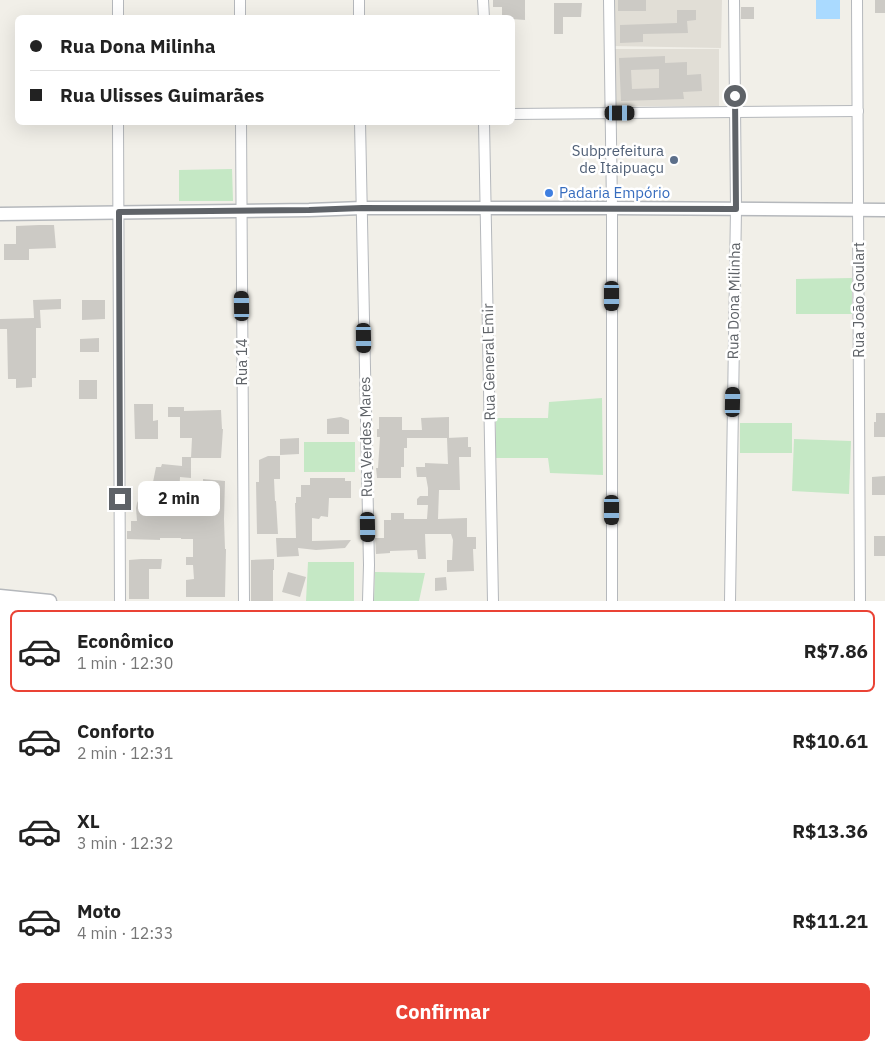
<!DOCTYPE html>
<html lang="pt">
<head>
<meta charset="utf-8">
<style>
  :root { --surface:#fff; --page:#f6f6f6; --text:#222; --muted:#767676; --line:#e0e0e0; --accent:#ea4335 }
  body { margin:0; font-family:"IBM Plex Sans",sans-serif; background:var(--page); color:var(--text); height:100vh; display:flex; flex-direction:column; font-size:19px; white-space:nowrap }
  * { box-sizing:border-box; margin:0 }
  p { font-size:16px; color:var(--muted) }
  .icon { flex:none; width:28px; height:28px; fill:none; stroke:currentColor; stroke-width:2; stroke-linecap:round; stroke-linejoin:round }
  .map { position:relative; height:601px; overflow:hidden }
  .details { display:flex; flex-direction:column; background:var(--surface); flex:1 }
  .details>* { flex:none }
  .top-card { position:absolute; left:15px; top:15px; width:500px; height:110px; border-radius:8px; box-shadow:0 5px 20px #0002; display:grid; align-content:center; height:110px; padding:0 15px; background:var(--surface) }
  .end { position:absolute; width:22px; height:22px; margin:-11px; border:6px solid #5f6368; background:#fff; box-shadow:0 0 0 2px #fff }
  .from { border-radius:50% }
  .bubble { position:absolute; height:35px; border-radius:8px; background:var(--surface); box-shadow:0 5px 20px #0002; font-size:16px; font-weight:800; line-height:35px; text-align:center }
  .car { position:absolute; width:15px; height:30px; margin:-15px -8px; border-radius:6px; box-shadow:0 0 4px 1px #0007; background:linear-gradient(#222 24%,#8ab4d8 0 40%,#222 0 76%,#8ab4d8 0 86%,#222 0) }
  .top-card b { display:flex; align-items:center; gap:18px; height:48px; font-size:19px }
  .top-card b+b { border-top:1px solid var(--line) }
  .top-card i { width:12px; height:12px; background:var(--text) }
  ul { padding:9px 0 0; list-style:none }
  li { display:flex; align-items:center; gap:15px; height:82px; margin:0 10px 8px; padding:0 5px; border:2px solid transparent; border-radius:8px }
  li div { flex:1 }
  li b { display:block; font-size:19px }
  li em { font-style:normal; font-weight:800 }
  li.active { border-color:var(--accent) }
  li>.icon { width:45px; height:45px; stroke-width:1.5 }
  .primary-button { display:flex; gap:10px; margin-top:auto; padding:10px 15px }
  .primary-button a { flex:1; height:58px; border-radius:8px; background:var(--accent); color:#fff; font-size:20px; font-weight:800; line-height:58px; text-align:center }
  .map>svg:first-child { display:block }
  .education { fill:#e1ded6 }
  .green { fill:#c5e8c5 }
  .water { fill:#aadaff }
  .building { fill:#cccac5; fill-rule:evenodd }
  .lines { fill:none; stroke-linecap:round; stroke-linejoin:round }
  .minor-casing { stroke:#b5b8bc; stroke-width:12 }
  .tertiary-casing { stroke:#b5b8bc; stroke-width:15 }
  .minor { stroke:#fff; stroke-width:10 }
  .tertiary { stroke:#fff; stroke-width:12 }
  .route { stroke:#5f6368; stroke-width:6 }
  .service-dot { fill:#5c6f8a; stroke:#fff; stroke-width:2 }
  .shop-dot { fill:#3f7fe0; stroke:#fff; stroke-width:2 }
  .labels { text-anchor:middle; stroke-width:5; stroke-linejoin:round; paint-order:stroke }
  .service-label { font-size:15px; fill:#4e5e75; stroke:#fff; text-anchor:end }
  .shop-label { font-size:15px; fill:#366cbe; stroke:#fff; text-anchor:start }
  .street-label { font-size:15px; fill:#5f6368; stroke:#fff }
</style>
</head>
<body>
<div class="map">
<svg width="885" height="601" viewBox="0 0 885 601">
  <rect width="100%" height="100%" fill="#f1efe8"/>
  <!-- education -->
  <g class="education">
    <polygon points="614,0 722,0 721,48 613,46"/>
    <rect x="614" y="49" width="105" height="57"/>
  </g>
  <!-- green -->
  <g class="green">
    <polygon points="232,169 233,201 179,201 179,170"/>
    <polygon points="852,278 852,314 796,314 796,279"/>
    <polygon points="602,398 603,475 550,473 548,458 496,458 496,418 548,418 549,402"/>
    <rect x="740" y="423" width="52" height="30"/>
    <polygon points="794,439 851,441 849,494 792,491"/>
    <rect x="304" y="442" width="51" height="30"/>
    <polygon points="308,562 354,562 354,601 306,601"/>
    <polygon points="375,572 425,573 419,601 374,601"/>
  </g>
  <!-- water -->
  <rect class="water" x="816" y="0" width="24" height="19"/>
  <!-- building -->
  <g class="building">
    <polygon points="493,0 525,0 525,20 512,19 512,18 502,18 502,7 493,7"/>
    <rect x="618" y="0" width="28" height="11"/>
    <rect x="875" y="0" width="10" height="13"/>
    <polygon points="554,3 582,3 581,17 563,17 563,34 554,34"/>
    <rect x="741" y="7" width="13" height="12"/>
    <polygon points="677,10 696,10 696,20 687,21 688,33 643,34 643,42 620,43 620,25 677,23"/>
    <path d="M665,56V63L687,62V75L701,74L702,91L683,92L684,99L621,101L619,58ZM659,69V88L632,89L631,70Z"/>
    <polygon points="39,225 54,225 56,248 29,249 29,260 4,260 4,244 16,244 16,226"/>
    <polygon points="61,299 61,309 40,310 41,328 36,328 36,378 32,378 32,387 16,388 16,379 8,379 7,329 0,329 0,319 34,318 33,300"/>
    <polygon points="82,300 105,300 105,319 82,320"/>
    <polygon points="99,338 99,352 80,352 80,339"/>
    <rect x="79" y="380" width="18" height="19"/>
    <polygon points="134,404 153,404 153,421 158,420 158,439 135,439"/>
    <polygon points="168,407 184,407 184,411 221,410 222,429 223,429 221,458 191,458 192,438 180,438 180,417 168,417"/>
    <polygon points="876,413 885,413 885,437 874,437 874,422 876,422"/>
    <polygon points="341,417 349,420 349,434 327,434 327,419"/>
    <polygon points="379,417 402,417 402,430 422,430 421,418 449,417 449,438 407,438 407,448 404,448 404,467 401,467 401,478 377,478 376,468 378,468 380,437 377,437 377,429 379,429"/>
    <polygon points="468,437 468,447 471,447 471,457 459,457 460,490 439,490 438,519 467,518 467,537 476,537 476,549 473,549 474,571 447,572 447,560 452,560 453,540 451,534 425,534 426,559 418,559 417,550 390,551 390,553 376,554 375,538 384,538 384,520 391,520 391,513 404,513 404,519 427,519 428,505 417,505 417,499 420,496 428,496 428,488 426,477 417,477 416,467 425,467 425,463 448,464 447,438"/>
    <polygon points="299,438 299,454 280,455 280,439"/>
    <polygon points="268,456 280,456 280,479 274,479 275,501 276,501 278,534 257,534 256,482 259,482 259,460"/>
    <polygon points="182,457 191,457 191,478 180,477 179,499 204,498 203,479 225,481 224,519 225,549 226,549 225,597 186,597 186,580 194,579 193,565 186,565 186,557 193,557 193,539 181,539 181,538 160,538 160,540 127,539 127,531 131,531 131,521 137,521 136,508 137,503 139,499 150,498 150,482 153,482 156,467 161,467 162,464 182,466"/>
    <polygon points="885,476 885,495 872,495 872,477"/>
    <polygon points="310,478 345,478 345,481 351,481 351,498 329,498 328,517 321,516 319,519 312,518 312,541 351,540 345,548 316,550 298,548 299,556 277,557 276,538 296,538 295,503 296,503 296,497 301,497 301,485 310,485"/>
    <rect x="874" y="536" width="11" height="20"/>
    <polygon points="141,559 162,559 161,569 149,569 149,599 129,599 129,560"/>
    <polygon points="274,559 274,570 273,570 273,601 251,601 251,560"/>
    <polygon points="288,572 306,577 300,597 282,592"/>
    <polygon points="446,577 447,590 435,591 435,578"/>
  </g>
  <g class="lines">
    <defs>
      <g id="minor">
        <polyline points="118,0 118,18"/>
        <polyline points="240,0 240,18"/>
        <polyline points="483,0 484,18"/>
        <polyline points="609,0 612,208 612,601"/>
        <polyline points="857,0 860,601"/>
        <polyline points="359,18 359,0"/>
        <polyline points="512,114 858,111"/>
        <polyline points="118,122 120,601"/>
        <polyline points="241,122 244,601"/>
        <polyline points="360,122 369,565 368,601"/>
        <polyline points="484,122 493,601"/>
        <polyline points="730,601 736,209 734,0"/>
      </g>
      <g id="tertiary">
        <polyline points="0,214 309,210 362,208 612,208 885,210"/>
        <polyline points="0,596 50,601"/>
      </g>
    </defs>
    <!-- minor casing -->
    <use href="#minor" class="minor-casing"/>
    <!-- tertiary casing -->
    <use href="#tertiary" class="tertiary-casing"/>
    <!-- minor -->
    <use href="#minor" class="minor"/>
    <!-- tertiary -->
    <use href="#tertiary" class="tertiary"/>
  </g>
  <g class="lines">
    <!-- route -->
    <polyline class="route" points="120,499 119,212 309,210 362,208 736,209 735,96"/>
  </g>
  <!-- markers -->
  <circle class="service-dot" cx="674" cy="160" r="5"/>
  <circle class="shop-dot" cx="549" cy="193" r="5"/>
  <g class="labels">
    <!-- service labels -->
    <g class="service-label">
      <text x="664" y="156">Subprefeitura<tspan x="664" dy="17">de Itaipuaçu</tspan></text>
    </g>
    <!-- shop labels -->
    <g class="shop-label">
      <text x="559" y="198">Padaria Empório</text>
    </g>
    <!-- street labels -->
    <g class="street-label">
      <text transform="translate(859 300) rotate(-90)" y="5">Rua João Goulart</text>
      <text transform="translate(734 301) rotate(-89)" y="5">Rua Dona Milinha</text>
      <text transform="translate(242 362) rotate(-90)" y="5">Rua 14</text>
      <text transform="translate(489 362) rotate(-91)" y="5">Rua General Emir</text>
      <text transform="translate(366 437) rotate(-91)" y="5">Rua Verdes Mares</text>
    </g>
  </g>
</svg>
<i class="end from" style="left:735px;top:96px"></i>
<i class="end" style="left:120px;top:499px"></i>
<div class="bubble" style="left:138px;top:481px;width:82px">2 min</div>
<i class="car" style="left:620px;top:113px;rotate:90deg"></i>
<i class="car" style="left:612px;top:296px;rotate:180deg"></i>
<i class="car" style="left:242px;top:306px;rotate:359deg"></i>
<i class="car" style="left:364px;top:338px;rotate:179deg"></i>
<i class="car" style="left:733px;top:402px;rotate:1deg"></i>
<i class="car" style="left:612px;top:510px;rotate:180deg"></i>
<i class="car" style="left:368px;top:527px;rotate:179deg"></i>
<div class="top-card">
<b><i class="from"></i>Rua Dona Milinha</b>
<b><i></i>Rua Ulisses Guimarães</b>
</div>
</div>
<section class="details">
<ul>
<li class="active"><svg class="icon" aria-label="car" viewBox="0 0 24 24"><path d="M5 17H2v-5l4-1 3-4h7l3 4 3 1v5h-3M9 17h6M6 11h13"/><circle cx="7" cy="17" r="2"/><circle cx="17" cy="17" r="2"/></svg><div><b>Econômico</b><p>1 min · 12:30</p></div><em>R$7.86</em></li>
<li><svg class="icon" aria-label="car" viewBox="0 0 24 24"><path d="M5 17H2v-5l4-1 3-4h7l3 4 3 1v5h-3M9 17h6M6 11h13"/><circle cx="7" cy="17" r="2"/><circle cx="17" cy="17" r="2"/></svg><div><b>Conforto</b><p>2 min · 12:31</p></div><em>R$10.61</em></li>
<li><svg class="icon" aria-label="car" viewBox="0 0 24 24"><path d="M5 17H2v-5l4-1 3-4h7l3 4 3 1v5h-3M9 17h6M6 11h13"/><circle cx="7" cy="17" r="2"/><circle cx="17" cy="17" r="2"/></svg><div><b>XL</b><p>3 min · 12:32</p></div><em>R$13.36</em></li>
<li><svg class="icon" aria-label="car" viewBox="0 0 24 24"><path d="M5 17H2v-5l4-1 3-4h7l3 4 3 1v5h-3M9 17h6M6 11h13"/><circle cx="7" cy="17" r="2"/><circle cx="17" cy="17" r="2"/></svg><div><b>Moto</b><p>4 min · 12:33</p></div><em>R$11.21</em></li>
</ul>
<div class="primary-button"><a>Confirmar</a></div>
</section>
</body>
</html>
